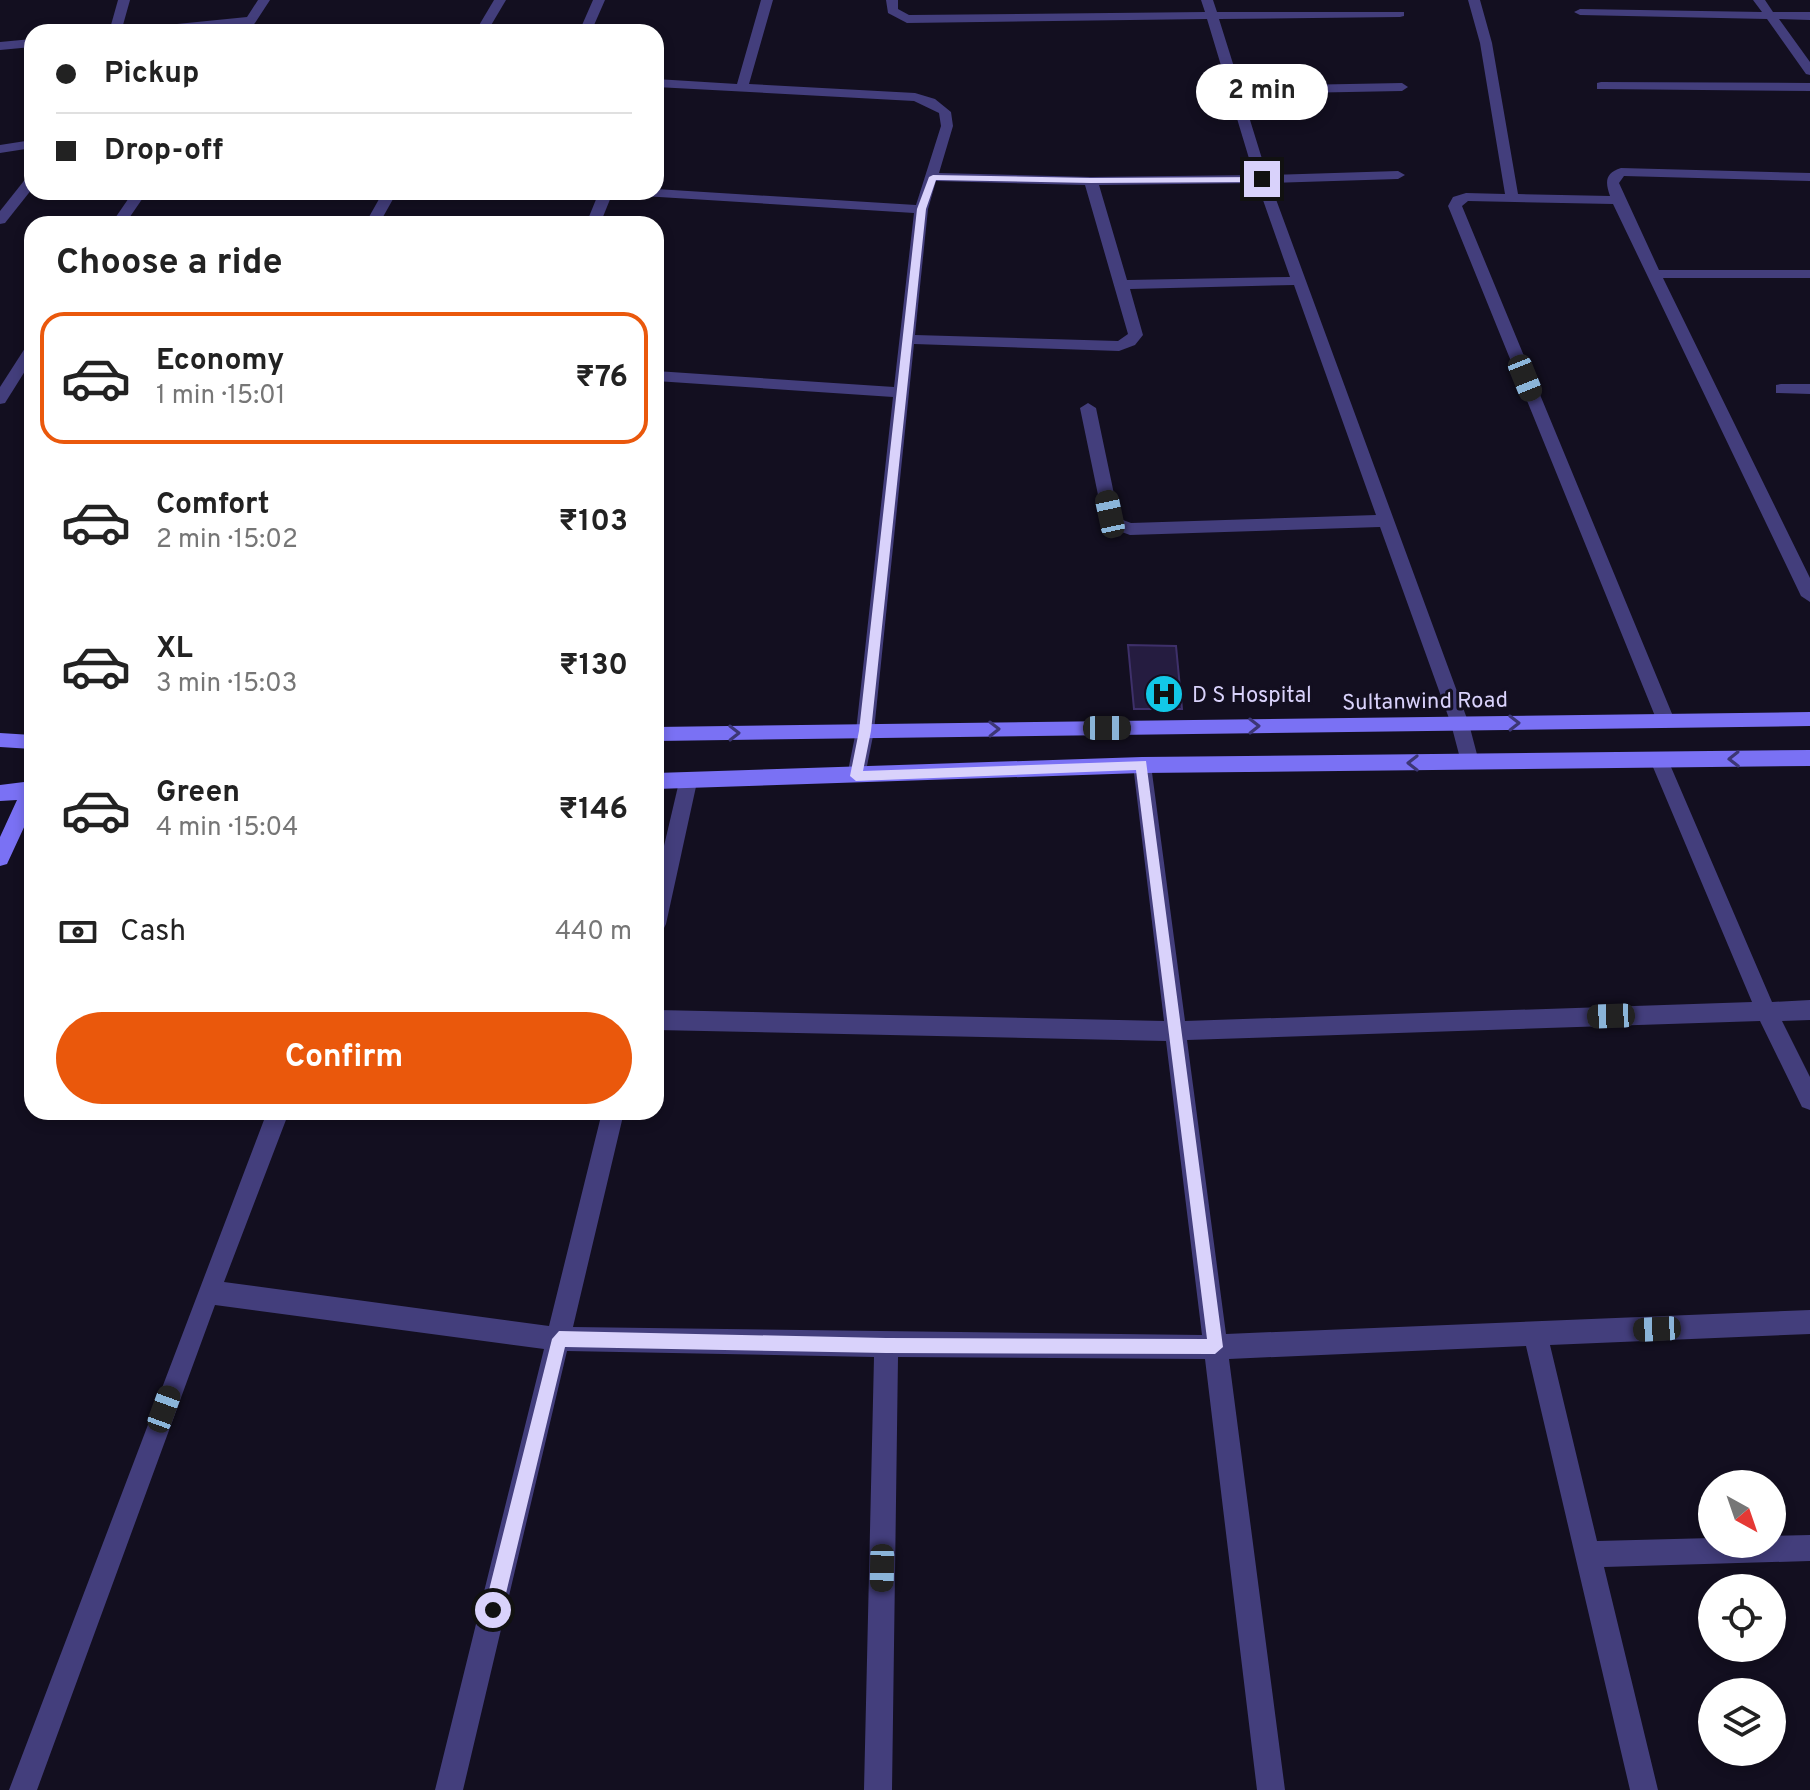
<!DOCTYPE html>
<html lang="en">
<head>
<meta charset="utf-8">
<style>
  :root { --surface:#fff; --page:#f2f2f2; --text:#222; --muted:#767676; --line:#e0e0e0; --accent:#ea580c }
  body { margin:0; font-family:Overpass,sans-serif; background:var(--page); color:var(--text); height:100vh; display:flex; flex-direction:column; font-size:30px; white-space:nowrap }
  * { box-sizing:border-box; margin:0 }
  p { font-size:26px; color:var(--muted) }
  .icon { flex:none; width:44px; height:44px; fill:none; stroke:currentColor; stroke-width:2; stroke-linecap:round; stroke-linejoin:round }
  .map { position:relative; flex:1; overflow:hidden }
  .side { position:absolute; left:24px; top:216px; width:640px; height:904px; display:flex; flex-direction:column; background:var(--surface); border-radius:24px; box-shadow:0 4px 12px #0003 }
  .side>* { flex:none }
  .banner { position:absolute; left:24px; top:24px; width:640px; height:176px; border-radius:24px; box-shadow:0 4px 12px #0003; display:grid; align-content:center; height:176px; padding:0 32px; background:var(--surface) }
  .needle { width:52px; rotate:140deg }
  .controls { position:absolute; left:1698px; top:1470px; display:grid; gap:16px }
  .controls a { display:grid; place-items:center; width:88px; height:88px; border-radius:50%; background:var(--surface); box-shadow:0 4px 12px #0003; font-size:40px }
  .end { position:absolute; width:36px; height:36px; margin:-18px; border:10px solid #d9d2fb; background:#111; box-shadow:0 0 0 4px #111 }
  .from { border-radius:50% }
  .bubble { position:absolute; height:56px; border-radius:28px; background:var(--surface); box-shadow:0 4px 12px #0003; font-size:26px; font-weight:700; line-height:56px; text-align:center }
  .car { position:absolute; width:24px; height:48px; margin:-24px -12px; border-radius:10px; box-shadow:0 0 6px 2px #0007; background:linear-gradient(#222 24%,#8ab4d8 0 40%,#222 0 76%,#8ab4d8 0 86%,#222 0) }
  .banner b { display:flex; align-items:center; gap:28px; height:76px; font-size:30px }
  .banner b+b { border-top:2px solid var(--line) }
  .banner i { width:20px; height:20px; background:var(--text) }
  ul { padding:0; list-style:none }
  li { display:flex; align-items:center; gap:24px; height:132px; margin:0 16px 12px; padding:0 16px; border:4px solid transparent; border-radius:24px }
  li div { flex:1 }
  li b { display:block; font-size:30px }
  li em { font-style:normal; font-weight:700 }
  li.selected { border-color:var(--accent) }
  li>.icon { width:72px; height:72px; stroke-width:1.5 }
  h2 { padding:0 32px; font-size:36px; line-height:96px }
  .pay { display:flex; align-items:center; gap:20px; height:88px; padding:0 32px; font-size:30px }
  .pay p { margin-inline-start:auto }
  .button { display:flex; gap:16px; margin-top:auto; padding:16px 32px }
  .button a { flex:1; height:92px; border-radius:48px; background:var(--accent); color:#fff; font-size:32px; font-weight:700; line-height:92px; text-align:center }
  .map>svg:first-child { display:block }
  .building { fill:#251c40; stroke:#3e306a; stroke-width:2 }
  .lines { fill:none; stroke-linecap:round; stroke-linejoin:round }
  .street { fill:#433e7c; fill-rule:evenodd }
  .secondary { fill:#7a71f4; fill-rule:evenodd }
  .oneway { stroke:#3c3675 }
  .route { fill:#d9d2fb }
  .labels { text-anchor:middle; stroke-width:6; stroke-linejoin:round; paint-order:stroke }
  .poi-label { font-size:22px; fill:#d9d2fb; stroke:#130f20; text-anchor:start }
  .street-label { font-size:22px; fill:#d9d2fb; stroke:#130f20 }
</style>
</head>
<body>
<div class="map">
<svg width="1810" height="1790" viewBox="0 0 1810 1790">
  <rect width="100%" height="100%" fill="#130f20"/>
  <!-- building -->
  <polygon class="building" points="1128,645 1176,646 1182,709 1134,709"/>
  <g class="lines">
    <!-- street -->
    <g class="street">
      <polygon points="118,0 130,0 121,32 109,32"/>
      <polygon points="258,0 270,0 249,32 237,32 242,24 171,32 131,32 137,28 247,17"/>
      <polygon points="494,0 506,0 487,32 475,32"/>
      <polygon points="593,0 605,0 591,32 579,32"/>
      <path d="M761,0H773L749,84L915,93L935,99L951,112L953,126L939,173L1091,177L1254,175L1207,19L907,23L888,13L886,0H898V9L909,15L1205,12L1201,0H1213L1217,12H1404V16L1400,17L1219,19L1240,86L1402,83L1408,87L1402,91L1242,94L1267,175L1398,171L1405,175L1398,179L1270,183L1469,724L1479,762L1477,767H1463L1461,762L1451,724L1380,527L1130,535L1111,528L1102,514L1080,408L1088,403L1096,408L1118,513L1123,520L1131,523L1376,515L1294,285L1130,289L1143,335L1135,345L1119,351L914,344L874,731L865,776L863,781H849L847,776L856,731L893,397L656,381V371L894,387L914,213L643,196L636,192H656V189L916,205L941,126L939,113L914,101L656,87V79L737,84ZM936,181L1085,185L1128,334L1118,341L915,335L928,209ZM1257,183L1290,277L1127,280L1099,185Z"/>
      <path d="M1468,0H1480L1492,43L1518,194L1610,196C1605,182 1605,173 1621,168L1810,173V181L1624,176L1619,183L1659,270H1810V278H1663L1810,578V602L1801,596L1613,204L1468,201L1462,206L1675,721L1666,728L1657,721L1448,206L1453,197L1466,193L1505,194L1480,43Z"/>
      <polygon points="1753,0 1765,0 1773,12 1810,12 1810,20 1779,19 1810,62 1810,75 1806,74 1767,19 1580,15 1574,12 1580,9 1762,12"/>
      <polygon points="32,39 32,47 0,50 0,42"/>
      <polygon points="1601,82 1810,83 1810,91 1597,89 1597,83"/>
      <polygon points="32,140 32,148 0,153 0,145"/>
      <polygon points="32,176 32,189 5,223 0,224 0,211 27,177"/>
      <polygon points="133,192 147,192 125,224 111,224"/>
      <polygon points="383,192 397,192 379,224 365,224"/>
      <polygon points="599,192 613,192 600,224 586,224"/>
      <polygon points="32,343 32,360 5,403 0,404 0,387 27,345"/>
      <polygon points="1781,384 1810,384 1810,394 1776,393 1776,385"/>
      <polygon points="1659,752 1666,755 1668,760 1772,1002 1810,1000 1810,1020 1782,1021 1810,1077 1810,1110 1802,1107 1760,1021 1187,1040 1226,1334 1810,1310 1810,1334 1550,1345 1597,1541 1712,1538 1712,1544 1772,1544 1772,1536 1810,1535 1810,1561 1604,1567 1658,1790 1630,1790 1526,1346 1229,1359 1285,1790 1257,1790 1205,1359 898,1357 892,1790 864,1790 874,1357 567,1351 463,1790 435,1790 544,1349 215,1305 37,1790 9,1790 267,1112 289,1112 224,1282 549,1326 602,1112 624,1112 573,1327 1202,1335 1166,1041 656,1030 656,1010 1164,1021 1133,765 1135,760 1149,760 1151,765 1185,1021 1752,1002 1650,760 1652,755"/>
      <polygon points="688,774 695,777 697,782 666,924 663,930 656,933 656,880 679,782 681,777"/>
    </g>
    <!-- secondary -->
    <g class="secondary">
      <polygon points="1810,712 1810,726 656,741 656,727"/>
      <polygon points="0,733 32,735 32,749 0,747"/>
      <polygon points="1810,750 1810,766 1142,773 656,789 656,773 1142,757"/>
      <polygon points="32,781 32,810 7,864 0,866 0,837 17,800 0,801 0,785"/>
    </g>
  </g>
  <!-- one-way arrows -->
  <defs><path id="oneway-chevron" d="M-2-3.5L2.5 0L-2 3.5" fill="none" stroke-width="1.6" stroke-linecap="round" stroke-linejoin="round" transform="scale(2)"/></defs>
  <g class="oneway">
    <use href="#oneway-chevron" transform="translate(1514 723) rotate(-1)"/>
    <use href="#oneway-chevron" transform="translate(1254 726) rotate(-1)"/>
    <use href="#oneway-chevron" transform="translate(994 729) rotate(-1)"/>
    <use href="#oneway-chevron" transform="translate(734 733) rotate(-1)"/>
    <use href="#oneway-chevron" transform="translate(1734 759) rotate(179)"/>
    <use href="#oneway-chevron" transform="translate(1413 763) rotate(180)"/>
  </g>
  <!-- route -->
  <polygon class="route" points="933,175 1091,178 1262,177 1266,179 1262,182 1091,183 936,180 926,209 871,731 863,771 1146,761 1223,1347 1215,1354 886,1353 565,1347 502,1610 499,1616 493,1618 487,1616 484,1610 552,1339 559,1331 886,1338 1207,1339 1136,770 856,781 850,776 859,731 917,209 929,177"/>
  <!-- icons -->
  <defs>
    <symbol id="hospital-disc" viewBox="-11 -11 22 22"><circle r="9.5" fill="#12c8e7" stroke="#130f20"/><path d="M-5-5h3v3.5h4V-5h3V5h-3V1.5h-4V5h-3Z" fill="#111"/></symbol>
  </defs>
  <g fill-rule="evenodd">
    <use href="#hospital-disc" x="1142" y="672" width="44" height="44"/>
  </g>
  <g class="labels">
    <!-- poi labels -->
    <g class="poi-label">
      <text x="1192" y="702">D S Hospital</text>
    </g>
    <!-- street labels -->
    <g class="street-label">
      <text transform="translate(1425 700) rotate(-1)" y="8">Sultanwind Road</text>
    </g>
  </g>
</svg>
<div class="controls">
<a><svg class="needle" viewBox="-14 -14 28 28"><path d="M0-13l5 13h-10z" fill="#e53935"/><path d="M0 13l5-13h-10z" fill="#767676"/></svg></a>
<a><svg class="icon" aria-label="locate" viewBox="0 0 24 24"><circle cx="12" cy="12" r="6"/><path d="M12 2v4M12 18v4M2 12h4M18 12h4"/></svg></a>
<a><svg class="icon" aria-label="layers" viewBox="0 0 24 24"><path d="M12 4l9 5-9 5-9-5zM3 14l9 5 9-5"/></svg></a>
</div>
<i class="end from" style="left:493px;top:1610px"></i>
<i class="end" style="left:1262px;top:179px"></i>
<div class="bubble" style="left:1196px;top:64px;width:132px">2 min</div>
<i class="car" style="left:1525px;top:378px;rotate:158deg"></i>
<i class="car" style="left:1110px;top:514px;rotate:348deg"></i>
<i class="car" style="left:1107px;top:728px;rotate:90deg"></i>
<i class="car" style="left:1611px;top:1016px;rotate:268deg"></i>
<i class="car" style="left:1657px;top:1329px;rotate:267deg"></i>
<i class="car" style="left:164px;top:1409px;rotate:20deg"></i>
<i class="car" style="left:882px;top:1568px;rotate:181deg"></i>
<div class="banner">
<b><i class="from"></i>Pickup</b>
<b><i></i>Drop-off</b>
</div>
<section class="side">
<h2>Choose a ride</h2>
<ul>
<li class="selected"><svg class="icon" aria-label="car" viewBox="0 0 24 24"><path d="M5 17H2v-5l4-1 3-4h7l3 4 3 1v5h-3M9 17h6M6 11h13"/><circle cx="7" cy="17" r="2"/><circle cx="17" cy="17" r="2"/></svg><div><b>Economy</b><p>1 min · 15:01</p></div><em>₹76</em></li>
<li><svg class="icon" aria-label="car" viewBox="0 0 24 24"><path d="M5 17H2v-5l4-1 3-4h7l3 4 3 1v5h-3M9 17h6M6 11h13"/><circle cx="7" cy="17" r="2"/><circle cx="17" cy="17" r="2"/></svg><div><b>Comfort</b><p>2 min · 15:02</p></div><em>₹103</em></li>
<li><svg class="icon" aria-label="car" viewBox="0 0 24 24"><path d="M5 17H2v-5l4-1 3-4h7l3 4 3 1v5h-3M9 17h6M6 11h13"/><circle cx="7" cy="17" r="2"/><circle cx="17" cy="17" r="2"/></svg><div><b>XL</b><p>3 min · 15:03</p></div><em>₹130</em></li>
<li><svg class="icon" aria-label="car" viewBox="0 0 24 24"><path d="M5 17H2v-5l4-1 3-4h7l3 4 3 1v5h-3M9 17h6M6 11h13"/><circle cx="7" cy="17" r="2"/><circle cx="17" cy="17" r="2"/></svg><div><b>Green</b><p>4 min · 15:04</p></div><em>₹146</em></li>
</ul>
<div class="pay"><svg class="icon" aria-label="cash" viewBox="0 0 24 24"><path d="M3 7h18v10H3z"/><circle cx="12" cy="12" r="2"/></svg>Cash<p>440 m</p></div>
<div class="button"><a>Confirm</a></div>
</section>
</div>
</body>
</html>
